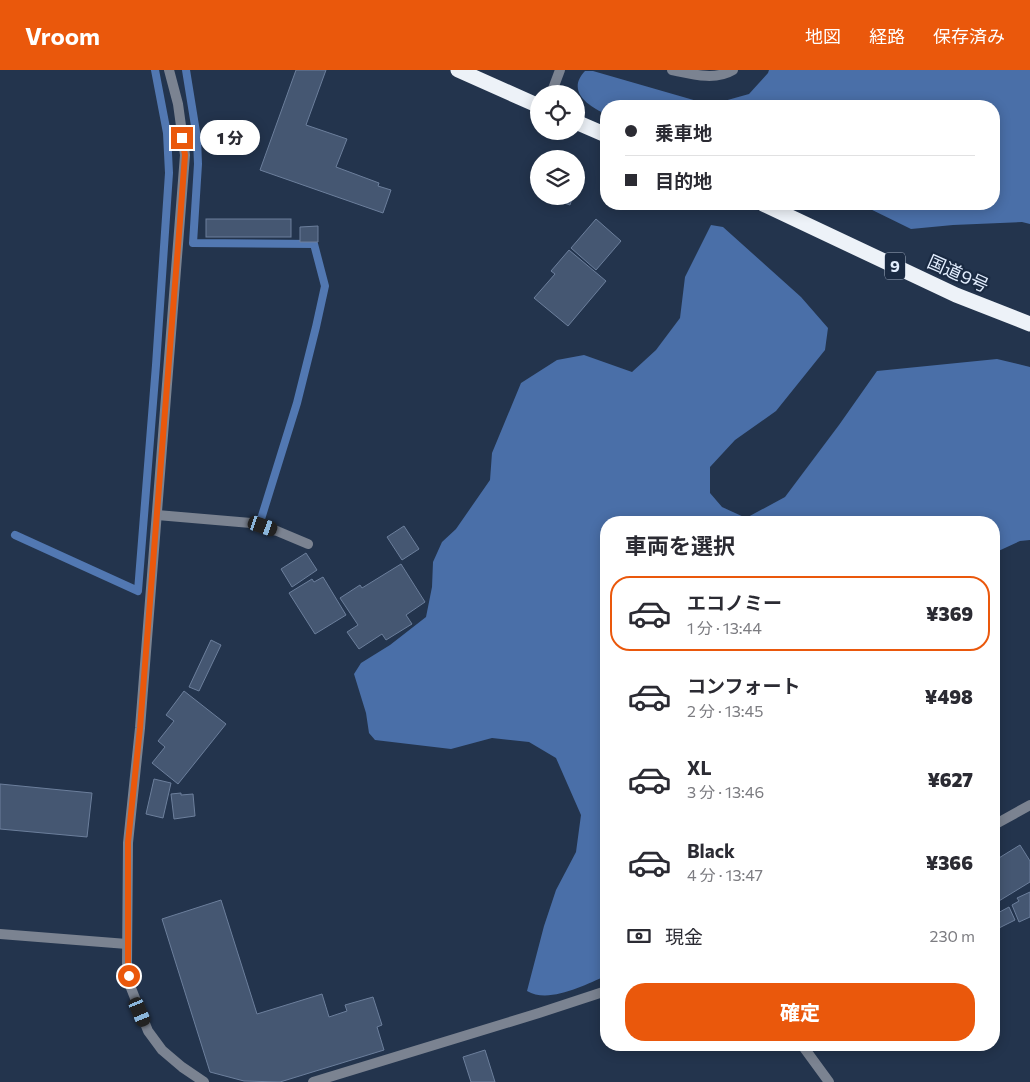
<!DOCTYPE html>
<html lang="ja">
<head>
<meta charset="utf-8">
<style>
  :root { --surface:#fff; --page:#f2f2f3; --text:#2b2b33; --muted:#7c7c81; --line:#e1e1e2; --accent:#ea580c }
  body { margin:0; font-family:Commissioner,"Noto Sans JP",sans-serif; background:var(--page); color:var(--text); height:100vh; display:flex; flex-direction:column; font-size:19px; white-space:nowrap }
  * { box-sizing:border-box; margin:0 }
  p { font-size:16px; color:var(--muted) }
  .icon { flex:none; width:28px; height:28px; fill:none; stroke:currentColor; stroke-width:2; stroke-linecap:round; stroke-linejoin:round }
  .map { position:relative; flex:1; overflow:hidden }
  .sheet { position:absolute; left:600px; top:446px; width:400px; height:535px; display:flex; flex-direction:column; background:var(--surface); border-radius:20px; box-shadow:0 2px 12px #0003 }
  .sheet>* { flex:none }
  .guide { position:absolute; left:600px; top:30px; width:400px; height:110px; border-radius:20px; box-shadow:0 2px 12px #0003; display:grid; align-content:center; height:110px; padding:0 25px; background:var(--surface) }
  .tools { position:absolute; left:530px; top:15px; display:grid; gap:10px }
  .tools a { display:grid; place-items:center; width:55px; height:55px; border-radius:50%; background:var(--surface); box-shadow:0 2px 12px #0003; font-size:25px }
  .end { position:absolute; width:22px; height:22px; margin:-11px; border:6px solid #ea580c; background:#fff; box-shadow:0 0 0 2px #fff }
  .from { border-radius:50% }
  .bubble { position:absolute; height:35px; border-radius:18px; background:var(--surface); box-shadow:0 2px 12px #0003; font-size:16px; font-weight:800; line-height:35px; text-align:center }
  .car { position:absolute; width:15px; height:30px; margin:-15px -8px; border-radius:6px; box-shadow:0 0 4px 1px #0007; background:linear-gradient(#222 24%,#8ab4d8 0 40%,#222 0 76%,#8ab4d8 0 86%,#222 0) }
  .guide b { display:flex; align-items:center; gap:18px; height:48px; font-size:19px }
  .guide b+b { border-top:1px solid var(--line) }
  .guide i { width:12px; height:12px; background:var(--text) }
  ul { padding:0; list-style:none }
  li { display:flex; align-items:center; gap:15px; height:75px; margin:0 10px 8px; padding:0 15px; border:2px solid transparent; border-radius:20px }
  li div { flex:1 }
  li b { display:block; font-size:19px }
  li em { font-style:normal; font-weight:800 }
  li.active { border-color:var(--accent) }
  li>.icon { width:45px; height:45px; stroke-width:1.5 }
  h2 { padding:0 25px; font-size:22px; line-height:60px }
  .pay { display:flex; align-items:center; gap:12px; height:55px; padding:0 25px; font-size:19px }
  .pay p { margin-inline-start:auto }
  .primary-button { display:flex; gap:10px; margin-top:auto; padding:10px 25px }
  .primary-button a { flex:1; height:58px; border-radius:20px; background:var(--accent); color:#fff; font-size:20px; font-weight:800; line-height:58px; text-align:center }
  header { display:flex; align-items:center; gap:30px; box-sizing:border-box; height:70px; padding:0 25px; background:var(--accent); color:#fff }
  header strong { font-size:24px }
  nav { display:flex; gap:28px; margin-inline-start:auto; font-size:18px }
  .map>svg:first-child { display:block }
  .forest { fill:#4a6fa8 }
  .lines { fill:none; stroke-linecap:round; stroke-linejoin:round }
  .stream { stroke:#5278b2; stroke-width:8 }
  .building { fill:#455772; stroke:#6c7f9c }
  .lane { stroke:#7b8391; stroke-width:10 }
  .street { stroke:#7b8391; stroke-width:10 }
  .highway { stroke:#edf2f8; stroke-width:15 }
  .route { stroke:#ea580c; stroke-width:6 }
  .labels { text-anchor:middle; stroke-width:4.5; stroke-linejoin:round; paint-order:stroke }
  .shield { fill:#1a2a42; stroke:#a7b3c6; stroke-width:1 }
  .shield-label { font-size:16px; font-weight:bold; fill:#e3eefe }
  .street-label { font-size:18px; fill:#e3eefe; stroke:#1a2a42 }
</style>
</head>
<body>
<header>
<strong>Vroom</strong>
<nav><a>地図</a><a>経路</a><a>保存済み</a></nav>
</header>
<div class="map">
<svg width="1030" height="1012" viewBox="0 0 1030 1012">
  <rect width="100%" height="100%" fill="#23344d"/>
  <!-- forest -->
  <g class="forest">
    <path d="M769,0H1030V154L1022,152L953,155L911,159L860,134H994V36H606V44C588,36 566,21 585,1H593L697,31H724L749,24L768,3Z"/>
    <path d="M711,155L723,157L801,227L828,258L825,280L776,341L735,370L710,397V423L722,437L746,448L785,427L839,355L877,301L997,289L1030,297V470L1020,471L994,483V452H606V906C584,915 549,934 527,921L544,856L556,820L576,782L581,745L556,688L529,672L492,668L451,679L375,670L369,663L366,643L354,604L361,593L390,575L426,547L432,517L433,492L442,472L456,459L490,410L492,383L521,313L557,290L584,285L632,302L656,280L680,248L685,207Z"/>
  </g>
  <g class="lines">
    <!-- stream -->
    <g class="stream">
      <polyline points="186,0 197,68 198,94 193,173 314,174 325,216 316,257 297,333 261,449"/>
      <polyline points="15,465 138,521 156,295 169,103 167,63 155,0"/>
    </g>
  </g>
  <!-- building -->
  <g class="building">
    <polygon points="296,0 326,0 306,55 347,69 336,97 379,113 378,116 391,120 383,143 260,100"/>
    <polygon points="545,126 573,126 570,135"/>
    <rect x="206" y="149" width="85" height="18"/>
    <polygon points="596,149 621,171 596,200 571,178"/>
    <polygon points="318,156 318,172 300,172 300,157"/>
    <polygon points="569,180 606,211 568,256 534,228 555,204 551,201"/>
    <polygon points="404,456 419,479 402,490 387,467"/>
    <polygon points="306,483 317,500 292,517 281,499"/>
    <polygon points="401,494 425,532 406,545 412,554 386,570 382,564 359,579 347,562 358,555 340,528 360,515 362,518"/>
    <polygon points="323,507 346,545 315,564 289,523 312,509 314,512"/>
    <polygon points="211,570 221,575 199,621 189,617"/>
    <polygon points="184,621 226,654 178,714 152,693 165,677 158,671 174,651 166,645"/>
    <polygon points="154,709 171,713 163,748 146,744"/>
    <polygon points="0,714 92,723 87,767 0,759"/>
    <polygon points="181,723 181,725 193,724 195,746 174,749 171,724"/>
    <polygon points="1020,775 1030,791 1030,812 994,834 994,791"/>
    <polygon points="1030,822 1030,847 1019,852 1012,835 1019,831 1017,828"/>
    <polygon points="221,830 257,944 322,924 329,947 347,941 345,935 373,927 382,955 377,957 384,980 280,1012 244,1011 210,1002 162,849"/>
    <polygon points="1009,837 1015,850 999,858 994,845"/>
    <polygon points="485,980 495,1012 471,1012 463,987"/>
  </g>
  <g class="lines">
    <!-- lane -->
    <polyline class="lane" points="157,445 251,453 277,461 308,474"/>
    <!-- street -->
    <g class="street">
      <polyline points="169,0 178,34 185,85 140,658 128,773 127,894 131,918 148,961 162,980 182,997 204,1012"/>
      <path d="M672,0C691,4 715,11 733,0"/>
      <polyline points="551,24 560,0"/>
      <polyline points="994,755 1030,735"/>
      <polyline points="0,864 127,874"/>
      <polyline points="802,975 829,1012"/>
      <polyline points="313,1012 539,943 606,921"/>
    </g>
    <!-- highway -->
    <g class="highway">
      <polyline points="458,0 539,36"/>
      <polyline points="576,52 606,65"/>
      <polyline points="763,134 956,225 1030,254"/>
    </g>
  </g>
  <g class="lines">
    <!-- route -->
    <polyline class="route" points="129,906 128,894 128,772 140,658 180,151 185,85 182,68"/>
  </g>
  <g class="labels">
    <!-- shield labels -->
    <rect class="shield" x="885" y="182.5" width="20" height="27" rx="4"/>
    <g class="shield-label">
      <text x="895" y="202">9</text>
    </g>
    <!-- street labels -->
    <g class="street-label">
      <text transform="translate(958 204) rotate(24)" y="6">国道9号</text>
    </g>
  </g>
</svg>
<div class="tools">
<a><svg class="icon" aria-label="locate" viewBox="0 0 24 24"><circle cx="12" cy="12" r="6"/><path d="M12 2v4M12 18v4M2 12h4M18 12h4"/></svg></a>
<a><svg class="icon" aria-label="layers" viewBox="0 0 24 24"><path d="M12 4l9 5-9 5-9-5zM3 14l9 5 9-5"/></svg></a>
</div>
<i class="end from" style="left:129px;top:906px"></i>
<i class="end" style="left:182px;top:68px"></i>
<div class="bubble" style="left:200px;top:50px;width:60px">1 分</div>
<i class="car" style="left:263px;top:456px;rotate:109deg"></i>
<i class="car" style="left:140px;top:942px;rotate:157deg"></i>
<div class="guide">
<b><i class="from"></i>乗車地</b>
<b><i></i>目的地</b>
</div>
<section class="sheet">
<h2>車両を選択</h2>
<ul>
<li class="active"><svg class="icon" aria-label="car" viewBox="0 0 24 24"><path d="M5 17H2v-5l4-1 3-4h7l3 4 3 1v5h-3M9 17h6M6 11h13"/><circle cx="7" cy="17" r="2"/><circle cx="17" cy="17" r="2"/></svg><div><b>エコノミー</b><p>1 分 · 13:44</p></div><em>¥369</em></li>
<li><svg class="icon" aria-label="car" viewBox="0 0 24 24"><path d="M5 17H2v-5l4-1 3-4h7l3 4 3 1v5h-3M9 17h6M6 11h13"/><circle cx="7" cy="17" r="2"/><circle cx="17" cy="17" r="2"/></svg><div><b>コンフォート</b><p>2 分 · 13:45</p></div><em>¥498</em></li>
<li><svg class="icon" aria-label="car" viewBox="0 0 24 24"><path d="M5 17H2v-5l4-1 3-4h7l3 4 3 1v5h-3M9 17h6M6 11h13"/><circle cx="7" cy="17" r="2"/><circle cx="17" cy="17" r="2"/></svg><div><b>XL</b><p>3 分 · 13:46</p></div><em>¥627</em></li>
<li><svg class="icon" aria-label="car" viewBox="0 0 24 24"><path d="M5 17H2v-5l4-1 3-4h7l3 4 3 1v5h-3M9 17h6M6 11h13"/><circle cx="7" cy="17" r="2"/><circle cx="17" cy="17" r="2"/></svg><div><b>Black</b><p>4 分 · 13:47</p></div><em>¥366</em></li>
</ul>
<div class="pay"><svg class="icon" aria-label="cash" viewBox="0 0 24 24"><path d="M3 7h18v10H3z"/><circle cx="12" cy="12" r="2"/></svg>現金<p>230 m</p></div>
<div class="primary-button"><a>確定</a></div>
</section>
</div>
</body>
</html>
